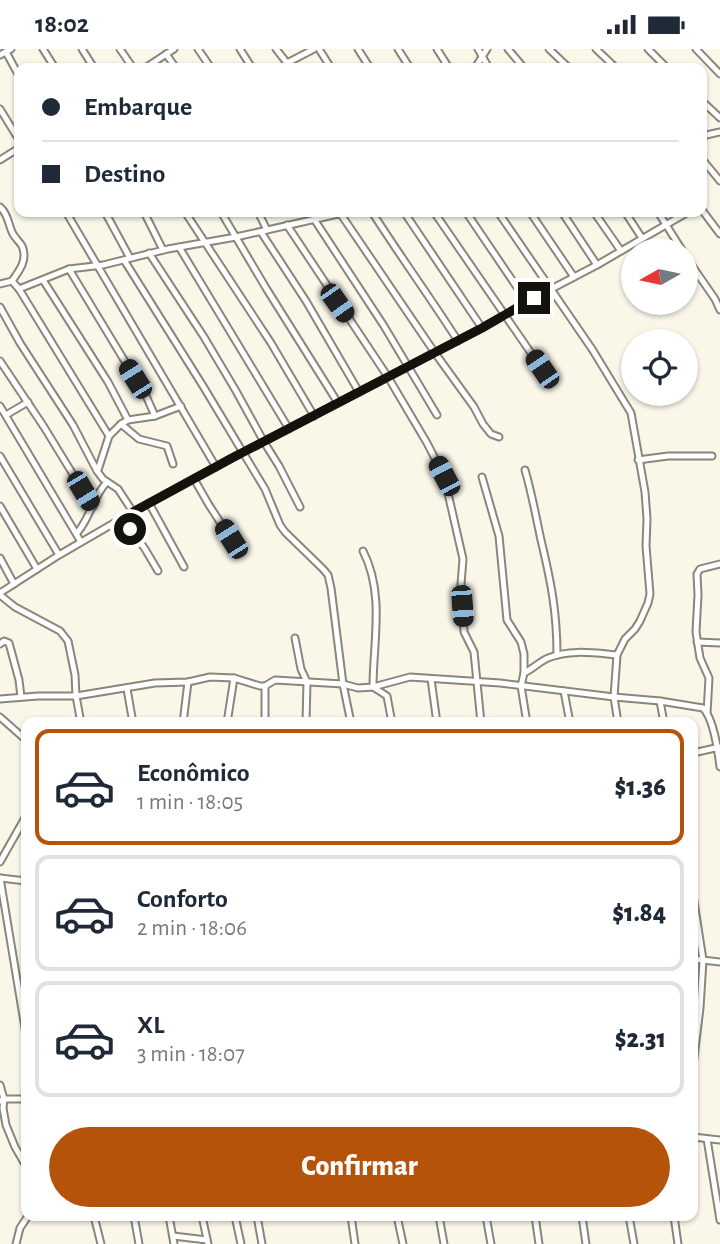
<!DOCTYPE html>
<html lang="pt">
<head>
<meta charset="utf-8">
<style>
  :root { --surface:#fff; --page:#f6f6f7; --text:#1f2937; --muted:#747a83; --line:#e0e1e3; --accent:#b45309 }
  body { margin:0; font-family:"Alegreya Sans",sans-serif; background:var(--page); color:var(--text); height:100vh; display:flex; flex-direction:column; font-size:26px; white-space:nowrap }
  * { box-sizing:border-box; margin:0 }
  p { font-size:23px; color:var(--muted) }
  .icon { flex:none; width:38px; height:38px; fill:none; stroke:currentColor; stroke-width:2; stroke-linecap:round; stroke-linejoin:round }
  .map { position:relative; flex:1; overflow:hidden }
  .details { position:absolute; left:21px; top:668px; width:677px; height:504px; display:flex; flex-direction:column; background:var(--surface); border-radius:14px; box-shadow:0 2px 5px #0004 }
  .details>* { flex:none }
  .banner { position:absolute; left:14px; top:14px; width:693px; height:154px; border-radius:14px; box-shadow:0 2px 5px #0004; display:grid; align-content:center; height:154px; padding:0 28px; background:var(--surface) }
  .needle { width:46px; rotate:261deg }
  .fabs { position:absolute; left:621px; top:189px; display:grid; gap:14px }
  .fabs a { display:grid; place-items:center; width:77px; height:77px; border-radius:50%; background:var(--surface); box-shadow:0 2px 5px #0004; font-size:35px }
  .end { position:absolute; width:32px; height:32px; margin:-16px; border:9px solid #13120d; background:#fff; box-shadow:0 0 0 4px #fff }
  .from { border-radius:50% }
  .car { position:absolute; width:21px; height:42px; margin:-21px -10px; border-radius:9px; box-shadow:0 0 5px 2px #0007; background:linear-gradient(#222 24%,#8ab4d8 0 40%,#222 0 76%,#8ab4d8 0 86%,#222 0) }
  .banner b { display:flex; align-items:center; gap:24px; height:66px; font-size:26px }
  .banner b+b { border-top:2px solid var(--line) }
  .banner i { width:18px; height:18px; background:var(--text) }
  ul { padding:12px 0 0; list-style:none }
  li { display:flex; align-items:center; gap:21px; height:116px; margin:0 14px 10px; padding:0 14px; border:4px solid var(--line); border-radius:14px }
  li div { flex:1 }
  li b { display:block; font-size:26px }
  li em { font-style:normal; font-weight:800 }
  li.on { border-color:var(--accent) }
  li>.icon { width:63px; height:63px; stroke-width:1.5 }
  .action { display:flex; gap:14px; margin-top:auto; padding:14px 28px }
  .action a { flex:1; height:80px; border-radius:42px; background:var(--accent); color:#fff; font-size:28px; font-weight:800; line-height:80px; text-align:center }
  .status { display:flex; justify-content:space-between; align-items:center; height:49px; padding:0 35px; background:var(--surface); direction:ltr }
  .status svg { height:19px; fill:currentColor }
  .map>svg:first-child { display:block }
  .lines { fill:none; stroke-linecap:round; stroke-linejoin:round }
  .minor-casing { stroke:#89867a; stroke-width:9 }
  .minor { stroke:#fff; stroke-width:5 }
  .route { stroke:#13120d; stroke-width:9 }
</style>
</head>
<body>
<div class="status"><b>18:02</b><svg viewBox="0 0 49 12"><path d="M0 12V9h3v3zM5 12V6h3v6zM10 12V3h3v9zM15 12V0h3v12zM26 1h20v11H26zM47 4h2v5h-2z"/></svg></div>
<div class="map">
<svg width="720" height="1195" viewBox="0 0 720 1195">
  <rect width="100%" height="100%" fill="#faf7e9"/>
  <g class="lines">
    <defs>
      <g id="minor">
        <polyline points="43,0 55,19"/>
        <polyline points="82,0 94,19"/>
        <polyline points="120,0 133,19"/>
        <polyline points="198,0 211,19"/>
        <polyline points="240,0 252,19"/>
        <polyline points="276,0 291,19"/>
        <polyline points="319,0 331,19"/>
        <polyline points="358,0 370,19"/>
        <polyline points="398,0 410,19"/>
        <polyline points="437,0 449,19"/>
        <polyline points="478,0 489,19"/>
        <polyline points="508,0 524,19"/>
        <polyline points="549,0 569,19"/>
        <polyline points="596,0 616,19"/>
        <polyline points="648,0 667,19"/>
        <polyline points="696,0 720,25"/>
        <polyline points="6,3 19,27"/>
        <polyline points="166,5 176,19"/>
        <polyline points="0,6 11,0"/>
        <polyline points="287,14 314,0"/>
        <polyline points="145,19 174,0"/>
        <polyline points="475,19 487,0"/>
        <polyline points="702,52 720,69"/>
        <polyline points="0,60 19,91"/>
        <polyline points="702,87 720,83"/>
        <polyline points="702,110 720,132"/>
        <polyline points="0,111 19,99"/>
        <path d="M0,158C8,165 8,174 12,183C14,188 19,192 22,197C28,210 20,221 12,232"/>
        <polyline points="702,161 720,185"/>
        <polyline points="66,163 216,418"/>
        <polyline points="105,163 130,209"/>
        <polyline points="144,163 163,201"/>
        <polyline points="185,163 271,294 314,367"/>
        <polyline points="221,163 266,239 338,354"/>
        <polyline points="258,163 267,181"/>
        <path d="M372,163C400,207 430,248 458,292"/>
        <polyline points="404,163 482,279"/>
        <polyline points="434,163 542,320"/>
        <polyline points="466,163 527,253"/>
        <polyline points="498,163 592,300 631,364 645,443 647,470 646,497 650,545 648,554 640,572 635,580 625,590 617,606 614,648 618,674"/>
        <polyline points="530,163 574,228"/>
        <polyline points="562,163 597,216"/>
        <polyline points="594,163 621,202"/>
        <polyline points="625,163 642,189"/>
        <polyline points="658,163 682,201"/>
        <polyline points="340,164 435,304 474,358 483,375 491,385 499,388"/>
        <polyline points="314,170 384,277 437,366"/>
        <polyline points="287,176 388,328 427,394 444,427 463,510 461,535 464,583 474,603 481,674"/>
        <polyline points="261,183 306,252 359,343"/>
        <polyline points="179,198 289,380"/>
        <polyline points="149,204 204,288 236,342 264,393 279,417 300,458"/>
        <polyline points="686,208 715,250 720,261"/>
        <polyline points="124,211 203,337 265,440 280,476 285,483 323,520 328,526 331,539 343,635 351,674"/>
        <polyline points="69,220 147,349 155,367"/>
        <polyline points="43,231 108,333 128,371"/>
        <polyline points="0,235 12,232 19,240 69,220 103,216 168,200 236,188 347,163"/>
        <polyline points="19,240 109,387"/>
        <polyline points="0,258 20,294 73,376 97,422 103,430 118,440 133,463"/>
        <polyline points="0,312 44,378 93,458"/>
        <polyline points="0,357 81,493"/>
        <polyline points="6,366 28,353"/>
        <polyline points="121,375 139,390 167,397 173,415"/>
        <polyline points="0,407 59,506"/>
        <polyline points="638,411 668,407 712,407"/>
        <polyline points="98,421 109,387 121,375 128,371 155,367 181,357"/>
        <path d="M525,421C532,445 536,468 541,491C551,533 557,563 557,606"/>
        <polyline points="482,428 499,487 507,571 521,593 524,605 524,624 521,637 527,674"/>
        <polyline points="194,430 209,456 231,490"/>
        <polyline points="149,454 184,518"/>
        <polyline points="0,457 37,520"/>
        <polyline points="123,469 145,500 158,522"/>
        <path d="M77,484C91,468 93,447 107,433"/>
        <path d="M363,502C385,545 373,593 373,638L387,647L392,674"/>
        <polyline points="0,509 14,535"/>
        <polyline points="0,544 59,506 133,463 232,409 482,279 534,249 597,216 688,163"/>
        <polyline points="0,546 15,558 60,582 68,592 75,626 76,647 81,674"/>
        <polyline points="295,589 301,620 307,633 306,674"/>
        <polyline points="697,593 720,594"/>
        <polyline points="0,595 4,592 9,594 19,631 21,648"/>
        <path d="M524,624C534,619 539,613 548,609C569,600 595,604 617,606"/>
        <polyline points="431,630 437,674"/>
        <polyline points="265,637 265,674"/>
        <polyline points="127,640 133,674"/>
        <polyline points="564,642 570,674"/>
        <path d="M0,650L38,647H76L155,634L188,633L210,628L234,629L260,637H265L275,631L343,635L358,639L373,638L410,628L500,634L614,648L660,652L703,659C714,670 718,702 720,718"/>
        <polyline points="660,652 664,674"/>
        <polyline points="707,664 709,629 700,609 696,583 698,546 697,525 700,520 720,515"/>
        <polyline points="0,668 26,691"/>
        <polyline points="183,674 188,633"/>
        <polyline points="227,674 234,629"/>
        <polyline points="693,704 720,698"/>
        <polyline points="0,813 26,767"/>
        <polyline points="0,829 26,985"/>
        <polyline points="0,829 26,832"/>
        <polyline points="693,846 703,911 700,959 693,1017"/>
        <polyline points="693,910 720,913"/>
        <polyline points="0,1036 4,1050 3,1059 6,1076 15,1098 26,1117"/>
        <polyline points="0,1052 4,1050 26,1050"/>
        <polyline points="693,1088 720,1091"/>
        <polyline points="707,1090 720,1171"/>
        <polyline points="94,1167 101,1195"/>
        <polyline points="134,1167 139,1195"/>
        <polyline points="169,1167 174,1195"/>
        <polyline points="202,1167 208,1195"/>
        <polyline points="235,1167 241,1195"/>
        <polyline points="257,1167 262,1195"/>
        <polyline points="351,1167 355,1195"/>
        <polyline points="397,1167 403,1195"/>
        <polyline points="439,1167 444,1195"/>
        <polyline points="486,1167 491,1195"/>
        <polyline points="535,1167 539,1195"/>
        <polyline points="582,1167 586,1195"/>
        <polyline points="629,1167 634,1195"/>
        <polyline points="674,1167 678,1195"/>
        <polyline points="173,1187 207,1191"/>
        <polyline points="16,1195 20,1179 28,1167"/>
      </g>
    </defs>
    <!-- minor casing -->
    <use href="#minor" class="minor-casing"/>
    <!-- minor -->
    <use href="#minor" class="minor"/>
  </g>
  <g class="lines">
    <!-- route -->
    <polyline class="route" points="130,480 123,469 133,463 232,409 482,279 534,249"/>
  </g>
</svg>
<div class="fabs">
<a><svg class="needle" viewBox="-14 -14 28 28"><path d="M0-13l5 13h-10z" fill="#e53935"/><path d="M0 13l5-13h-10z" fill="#747a83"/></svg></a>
<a><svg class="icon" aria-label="locate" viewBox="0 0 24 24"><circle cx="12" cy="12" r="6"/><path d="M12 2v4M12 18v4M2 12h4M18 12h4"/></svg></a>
</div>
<i class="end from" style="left:130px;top:480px"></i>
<i class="end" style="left:534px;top:249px"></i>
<i class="car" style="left:337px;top:254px;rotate:145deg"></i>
<i class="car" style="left:542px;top:320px;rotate:326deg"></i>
<i class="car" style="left:135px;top:330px;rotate:328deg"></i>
<i class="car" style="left:444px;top:427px;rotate:332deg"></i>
<i class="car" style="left:83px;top:442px;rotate:149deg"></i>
<i class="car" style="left:231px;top:490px;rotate:328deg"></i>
<i class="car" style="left:462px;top:557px;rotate:176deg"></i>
<div class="banner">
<b><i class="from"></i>Embarque</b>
<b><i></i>Destino</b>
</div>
<section class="details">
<ul>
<li class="on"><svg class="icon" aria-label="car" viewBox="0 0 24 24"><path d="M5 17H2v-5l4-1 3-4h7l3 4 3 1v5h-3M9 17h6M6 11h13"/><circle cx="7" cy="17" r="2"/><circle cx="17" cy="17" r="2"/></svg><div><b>Econômico</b><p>1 min · 18:05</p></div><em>$1.36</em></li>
<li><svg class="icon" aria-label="car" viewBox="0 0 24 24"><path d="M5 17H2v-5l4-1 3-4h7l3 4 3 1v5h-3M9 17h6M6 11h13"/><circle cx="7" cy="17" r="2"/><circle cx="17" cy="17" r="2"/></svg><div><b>Conforto</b><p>2 min · 18:06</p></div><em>$1.84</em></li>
<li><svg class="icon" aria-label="car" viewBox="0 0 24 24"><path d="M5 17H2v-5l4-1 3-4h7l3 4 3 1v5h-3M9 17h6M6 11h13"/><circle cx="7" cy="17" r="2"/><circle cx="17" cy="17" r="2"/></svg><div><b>XL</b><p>3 min · 18:07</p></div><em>$2.31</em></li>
</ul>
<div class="action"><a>Confirmar</a></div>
</section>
</div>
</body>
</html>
